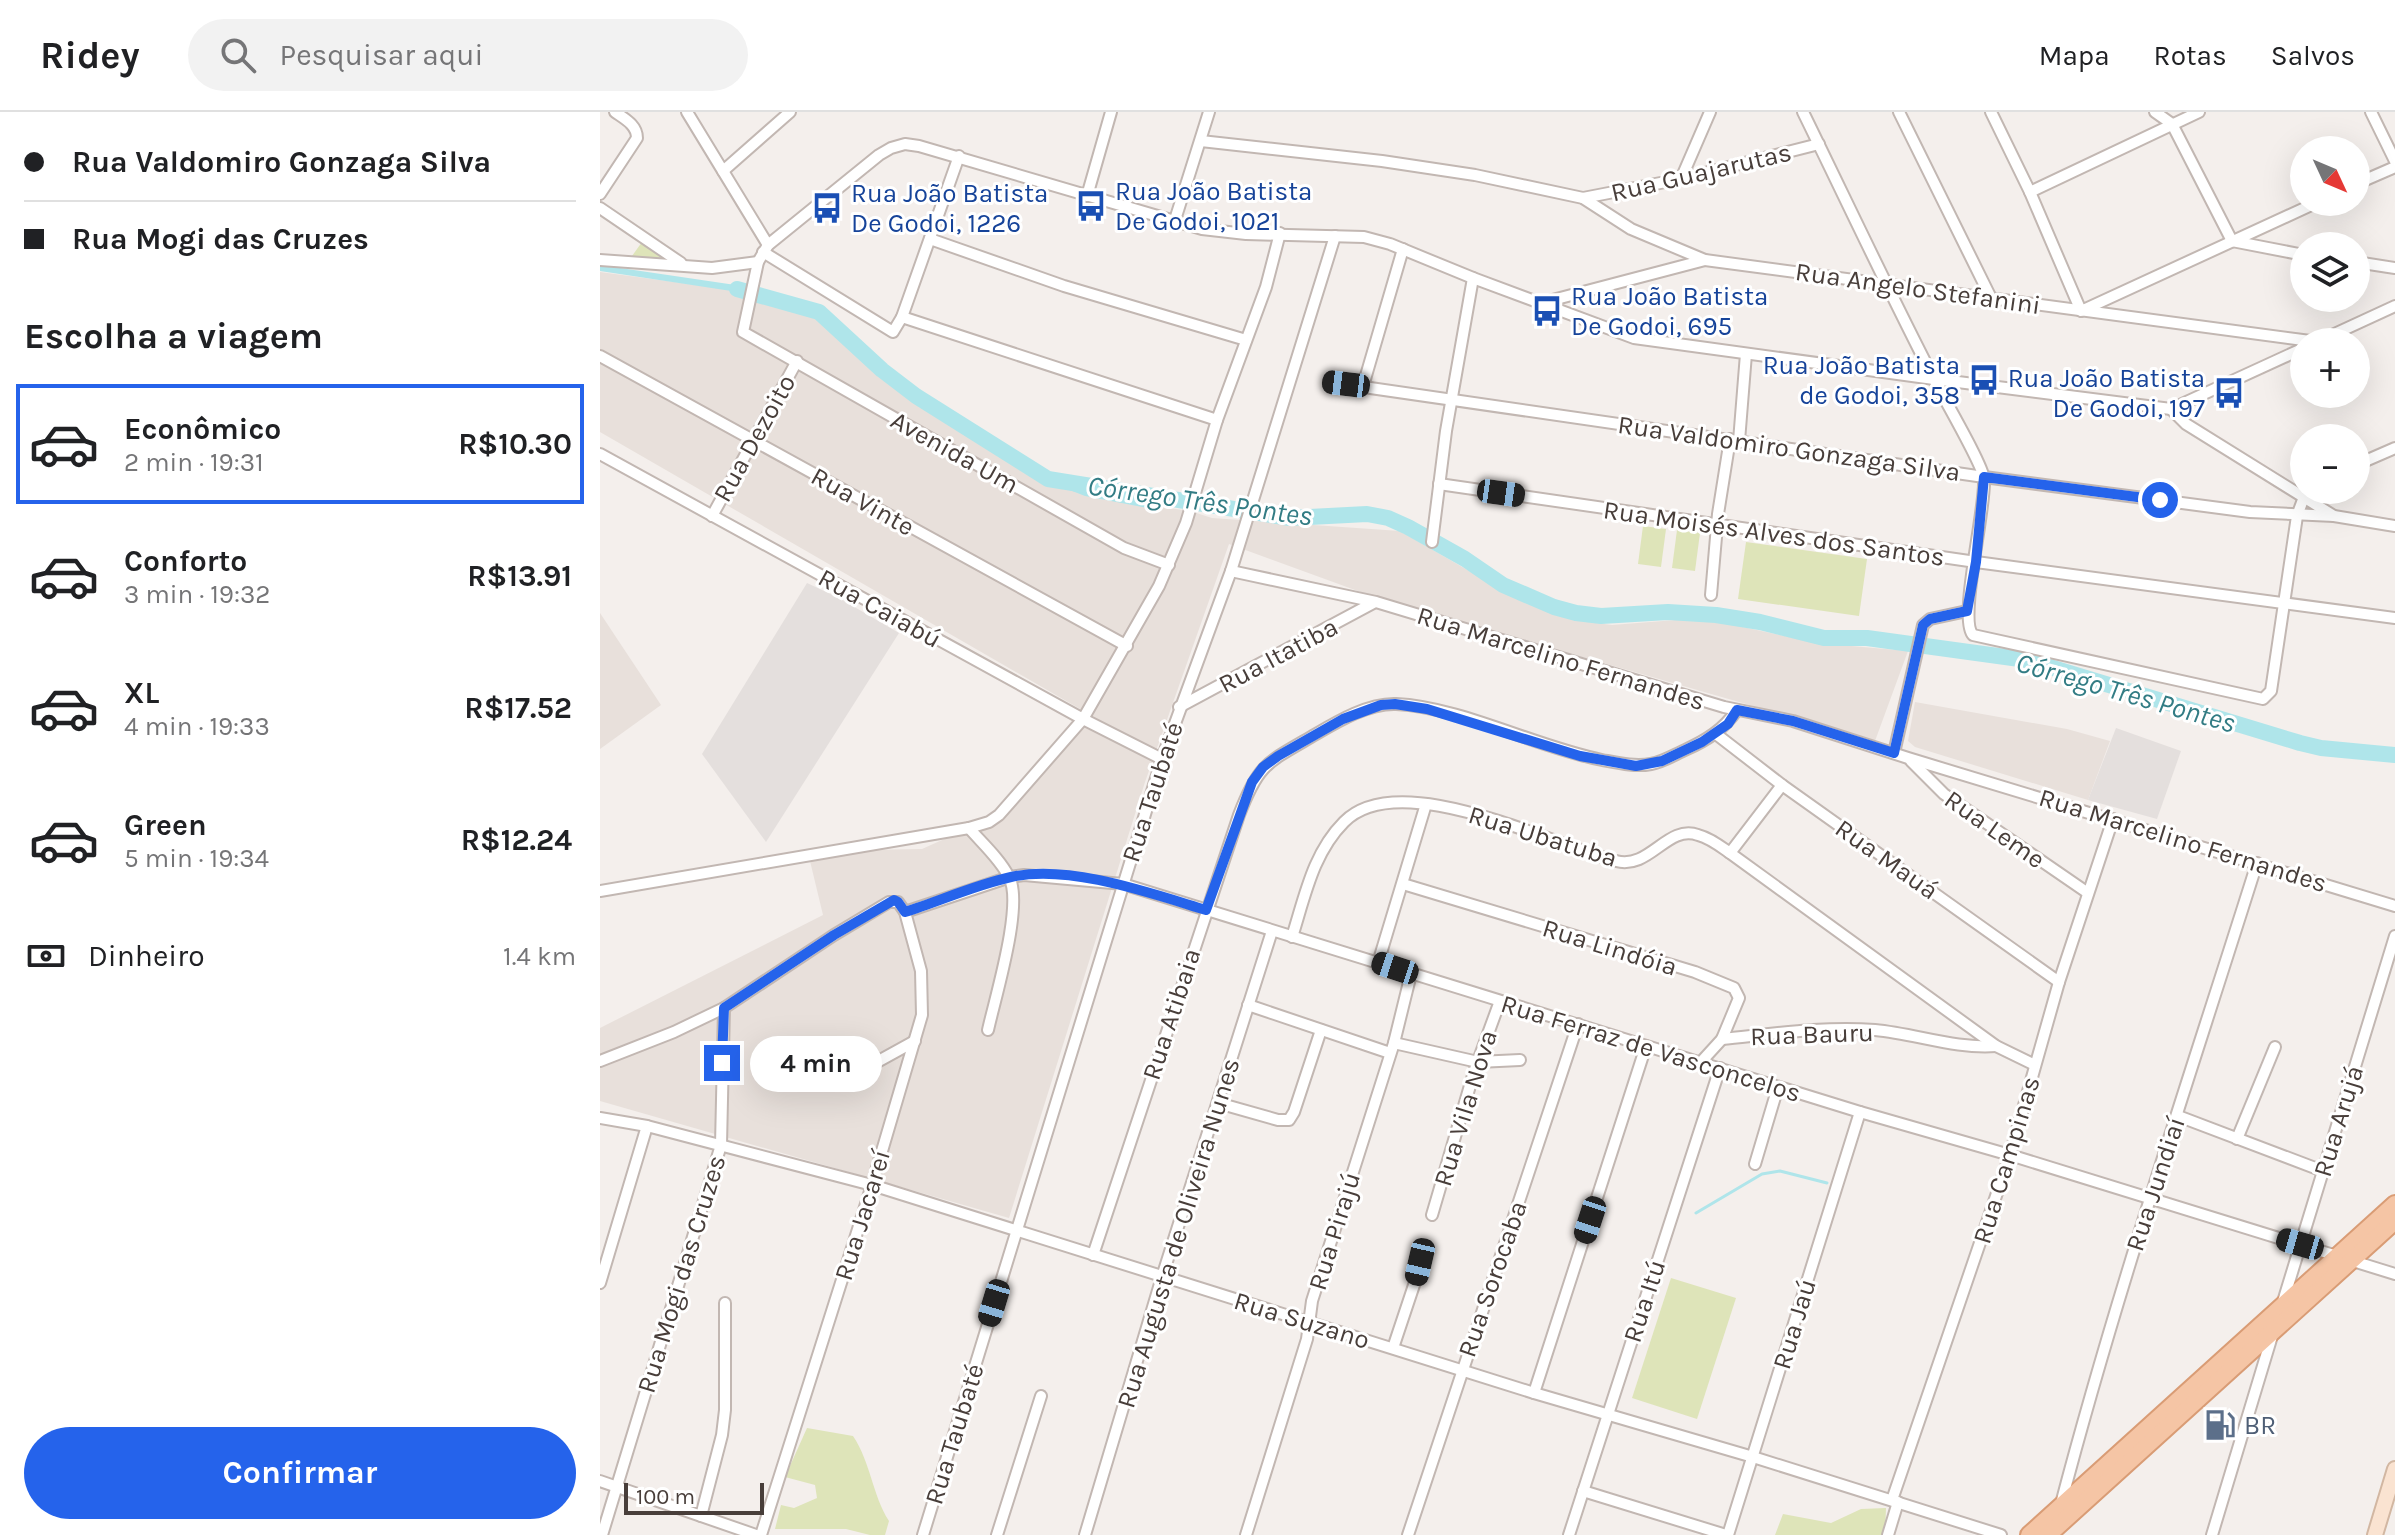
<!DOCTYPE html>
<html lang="pt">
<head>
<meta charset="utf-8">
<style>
  :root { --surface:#fff; --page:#f2f2f2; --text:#202124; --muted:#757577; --line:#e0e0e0; --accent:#2563eb }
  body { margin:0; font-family:Karla,sans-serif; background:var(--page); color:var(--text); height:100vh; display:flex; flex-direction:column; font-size:30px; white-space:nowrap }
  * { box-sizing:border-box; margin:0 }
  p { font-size:26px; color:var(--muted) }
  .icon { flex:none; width:44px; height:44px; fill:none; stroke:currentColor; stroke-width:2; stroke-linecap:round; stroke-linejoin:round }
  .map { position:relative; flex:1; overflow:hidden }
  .panel { display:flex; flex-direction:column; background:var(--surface); width:600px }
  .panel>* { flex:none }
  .hud { display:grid; align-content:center; height:176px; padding:0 24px; background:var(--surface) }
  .needle { width:52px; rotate:134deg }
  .tools { position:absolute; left:1690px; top:24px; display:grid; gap:16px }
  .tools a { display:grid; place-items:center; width:80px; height:80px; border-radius:50%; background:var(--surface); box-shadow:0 8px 32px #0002; font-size:40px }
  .scale { position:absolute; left:24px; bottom:20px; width:140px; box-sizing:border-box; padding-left:8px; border:4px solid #483e3a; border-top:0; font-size:22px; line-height:28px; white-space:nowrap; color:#483e3a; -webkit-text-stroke:6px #fff; paint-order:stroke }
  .end { position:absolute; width:36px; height:36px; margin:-18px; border:10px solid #2563eb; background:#fff; box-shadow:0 0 0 4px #fff }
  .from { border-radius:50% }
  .bubble { position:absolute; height:56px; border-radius:28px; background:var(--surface); box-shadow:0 8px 32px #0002; font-size:26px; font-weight:700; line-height:56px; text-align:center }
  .car { position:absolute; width:24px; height:48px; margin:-24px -12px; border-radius:10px; box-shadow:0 0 6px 2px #0007; background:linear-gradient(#222 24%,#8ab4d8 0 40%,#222 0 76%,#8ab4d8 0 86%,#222 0) }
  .hud b { display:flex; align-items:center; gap:28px; height:76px; font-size:30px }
  .hud b+b { border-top:2px solid var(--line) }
  .hud i { width:20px; height:20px; background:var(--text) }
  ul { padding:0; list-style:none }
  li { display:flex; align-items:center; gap:24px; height:120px; margin:0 16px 12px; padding:0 8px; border:4px solid transparent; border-radius:0px }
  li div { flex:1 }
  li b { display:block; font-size:30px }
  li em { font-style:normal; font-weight:700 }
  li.current { border-color:var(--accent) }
  li>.icon { width:72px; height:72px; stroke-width:1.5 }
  h2 { padding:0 24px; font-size:36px; line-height:96px }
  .pay { display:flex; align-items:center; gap:20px; height:88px; padding:0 24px; font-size:30px }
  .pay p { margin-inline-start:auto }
  .cta { display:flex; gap:16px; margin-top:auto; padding:16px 24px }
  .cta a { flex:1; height:92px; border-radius:48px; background:var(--accent); color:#fff; font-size:32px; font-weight:700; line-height:92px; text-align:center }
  header { display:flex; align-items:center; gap:48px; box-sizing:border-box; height:112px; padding:0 40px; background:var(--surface); border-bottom:2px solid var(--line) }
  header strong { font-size:38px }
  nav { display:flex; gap:44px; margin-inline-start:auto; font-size:28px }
  .search { width:560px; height:72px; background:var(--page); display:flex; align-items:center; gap:20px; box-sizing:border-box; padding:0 28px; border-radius:44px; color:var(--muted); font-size:30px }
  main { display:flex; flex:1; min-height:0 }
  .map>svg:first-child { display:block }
  .residential { fill:#e8e0db }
  .industrial { fill:#e4dfdd }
  .green { fill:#dee4b9 }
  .water { fill:#afe5ea }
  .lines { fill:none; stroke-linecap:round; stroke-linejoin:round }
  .stream { stroke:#afe5ea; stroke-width:3 }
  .river { stroke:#afe5ea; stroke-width:16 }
  .street-casing { stroke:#c2b7b2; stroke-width:14 }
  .secondary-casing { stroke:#d2b7a2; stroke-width:18 }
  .primary-casing { stroke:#d99c75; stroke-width:20 }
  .street { stroke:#fff; stroke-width:10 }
  .secondary { stroke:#fae3d1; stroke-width:14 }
  .primary { stroke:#f5c5a5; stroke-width:16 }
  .route { stroke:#2563eb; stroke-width:10 }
  .labels { text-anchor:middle; stroke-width:6; stroke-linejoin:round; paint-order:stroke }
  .street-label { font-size:26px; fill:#483e3a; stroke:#fff }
  .transit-label { font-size:26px; fill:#164399; stroke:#fff; text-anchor:start }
  .service-label { font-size:26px; fill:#4e5e75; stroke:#fff; text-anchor:start }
  .water-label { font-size:28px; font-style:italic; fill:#327c84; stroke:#fff }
</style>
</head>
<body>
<header>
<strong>Ridey</strong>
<div class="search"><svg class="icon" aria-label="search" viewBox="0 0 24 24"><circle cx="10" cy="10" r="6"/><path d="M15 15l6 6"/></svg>Pesquisar aqui</div>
<nav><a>Mapa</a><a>Rotas</a><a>Salvos</a></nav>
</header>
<main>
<section class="panel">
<div class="hud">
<b><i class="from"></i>Rua Valdomiro Gonzaga Silva</b>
<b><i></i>Rua Mogi das Cruzes</b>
</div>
<h2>Escolha a viagem</h2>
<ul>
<li class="current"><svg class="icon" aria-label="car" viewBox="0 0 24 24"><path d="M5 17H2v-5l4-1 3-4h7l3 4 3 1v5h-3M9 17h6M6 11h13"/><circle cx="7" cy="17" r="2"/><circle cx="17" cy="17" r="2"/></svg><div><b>Econômico</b><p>2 min · 19:31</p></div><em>R$10.30</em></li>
<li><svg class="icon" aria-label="car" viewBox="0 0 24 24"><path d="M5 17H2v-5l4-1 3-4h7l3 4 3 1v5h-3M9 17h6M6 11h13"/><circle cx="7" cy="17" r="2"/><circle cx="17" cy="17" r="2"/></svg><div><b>Conforto</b><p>3 min · 19:32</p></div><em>R$13.91</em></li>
<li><svg class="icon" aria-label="car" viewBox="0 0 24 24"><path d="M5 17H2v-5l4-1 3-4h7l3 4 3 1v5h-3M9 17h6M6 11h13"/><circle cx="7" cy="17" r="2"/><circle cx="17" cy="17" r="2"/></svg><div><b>XL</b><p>4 min · 19:33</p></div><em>R$17.52</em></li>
<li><svg class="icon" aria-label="car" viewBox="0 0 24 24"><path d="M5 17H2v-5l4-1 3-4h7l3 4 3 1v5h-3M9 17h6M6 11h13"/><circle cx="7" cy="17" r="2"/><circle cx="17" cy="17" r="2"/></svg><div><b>Green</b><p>5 min · 19:34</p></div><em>R$12.24</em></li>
</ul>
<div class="pay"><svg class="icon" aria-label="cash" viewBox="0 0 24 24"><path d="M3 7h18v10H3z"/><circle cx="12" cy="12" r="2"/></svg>Dinheiro<p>1.4 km</p></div>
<div class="cta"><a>Confirmar</a></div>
</section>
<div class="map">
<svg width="1795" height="1423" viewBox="0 0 1795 1423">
  <rect width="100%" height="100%" fill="#f4efec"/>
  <!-- residential -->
  <g class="residential">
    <polygon points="0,160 134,178 182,191 232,215 294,274 452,371 490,385 590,399 612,406 800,419 909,482 981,509 1012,513 1101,506 1218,531 1308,539 1275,629 777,486 629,432 545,670 409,1106 0,989 0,916 223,803 210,749 264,738 322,737 407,699 494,605 0,320"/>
    <polygon points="0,501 61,593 0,637"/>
    <polygon points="1315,590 1467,617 1510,629 1488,688 1315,635 1308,629"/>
  </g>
  <!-- industrial -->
  <g class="industrial">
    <polygon points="207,471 239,486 299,521 166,730 102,642"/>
    <polygon points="1516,616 1581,639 1557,707 1488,688"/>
  </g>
  <!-- green -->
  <g class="green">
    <polygon points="42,130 63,143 61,149 32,144"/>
    <polygon points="1043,414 1066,417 1061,455 1038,452"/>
    <polygon points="1077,418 1100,421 1095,459 1072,456"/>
    <polygon points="1146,430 1267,447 1259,504 1138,487"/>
    <polygon points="1071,1166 1136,1186 1097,1307 1032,1286"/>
    <path d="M207,1316L253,1324C271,1351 272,1382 289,1409L285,1423H270L246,1417H175L181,1393L194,1396L217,1386L215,1373L185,1365Z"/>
    <polygon points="1286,1396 1285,1423 1175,1423 1183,1402 1231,1411 1261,1397"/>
  </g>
  <!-- water -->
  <g class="water">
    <polygon points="0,153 149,175 151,182 0,159"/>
    <polygon points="396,336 436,363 488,380 564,389 558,398 485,384 431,363 393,339"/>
  </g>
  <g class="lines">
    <!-- stream -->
    <polyline class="stream" points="1096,1101 1162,1062 1180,1059 1227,1071"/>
    <!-- river -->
    <polyline class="river" points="137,177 219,200 282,258 316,284 448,367 690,406 767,402 788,406 808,415 865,447 903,473 954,495 976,501 1001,504 1068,500 1116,503 1160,510 1224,526 1267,526 1427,548 1700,631 1721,636 1795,643"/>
    <defs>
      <g id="street">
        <polyline points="87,0 168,133"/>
        <path d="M1203,0C1247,90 1289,180 1335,269C1344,287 1383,353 1384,367C1386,397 1358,508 1373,523L1663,587L1671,579L1697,404L1704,385L1712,378"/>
        <polyline points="1299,0 1390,184"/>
        <polyline points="1391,0 1430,80 1481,199 1718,90"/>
        <polyline points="1555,0 1572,12 1632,129"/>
        <polyline points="1771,0 1795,49"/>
        <polyline points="601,29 782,49 875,63 983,86 1031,117 1105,148 1718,230"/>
        <polyline points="123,59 190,0"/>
        <polyline points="1081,67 1110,0"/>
        <polyline points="1756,72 1795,55"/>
        <polyline points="1430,80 1599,0"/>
        <path d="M0,82L37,26C37,13 25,7 15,0"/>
        <polyline points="487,84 511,0"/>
        <polyline points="983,86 1081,67 1219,32"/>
        <polyline points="0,96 81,151"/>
        <polyline points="574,111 609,0"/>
        <polyline points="330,127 464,174 646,228"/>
        <polyline points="1632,129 1704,143"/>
        <polyline points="163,140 293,220 302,205 359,44"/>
        <polyline points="0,148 112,156 158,150"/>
        <polyline points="1756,150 1795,156"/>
        <polyline points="941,191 1105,148"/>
        <polyline points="302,205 617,308"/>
        <polyline points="1717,230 1795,194"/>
        <polyline points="0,244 527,534"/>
        <polyline points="729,270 1384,365 1650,400 1734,404"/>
        <polyline points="763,274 803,137"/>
        <polyline points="1571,297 1586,312 1734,404 1795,414"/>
        <polyline points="1139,329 1146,242"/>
        <polyline points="0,342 483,607 562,647"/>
        <polyline points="1756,353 1795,336"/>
        <polyline points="839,372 1376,450 1795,506"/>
        <polyline points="112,404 197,249"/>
        <polyline points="832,430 846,319 873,166"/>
        <polyline points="569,453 524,436 143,220 158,150 168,133 279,43 291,36 305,32 319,34 602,117 646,122 764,125 790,132 873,166 1034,226 1334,267 1571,297 1704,236"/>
        <polyline points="631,459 776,490 1124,595 1193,609 1308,646 1795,794"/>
        <polyline points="1111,483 1118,402 1130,327"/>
        <polyline points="579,595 775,490"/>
        <polyline points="1116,622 1182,673 1459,870"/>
        <polyline points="1294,641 1323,513 1330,507 1367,499"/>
        <polyline points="1311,649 1344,682 1488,781"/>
        <path d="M369,716C382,731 400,747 409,765C424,792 395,886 388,918"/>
        <polyline points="1130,741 1182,673"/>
        <polyline points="803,772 1095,860 1134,876 1139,886 1122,927 1101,950"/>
        <polyline points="0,779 369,716 389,710 399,703 483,607 559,474 586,411 617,308 666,175 680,121"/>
        <polyline points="305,800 410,765 424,763 523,772 1260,1000 1410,1043 1795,1162"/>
        <path d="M692,825C705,784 713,741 744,710C799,654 952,733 1016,749C1050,758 1067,712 1098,723C1110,726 1120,734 1130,741L1396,934L1435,953"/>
        <polyline points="778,851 826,692"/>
        <polyline points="648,893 790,941"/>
        <path d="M1122,927C1172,922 1224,914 1275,918C1317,922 1354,937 1396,934"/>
        <polyline points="794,931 878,950 920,948"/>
        <polyline points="0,949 74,920 124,896 234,823 289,790 298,790 305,800 321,859 322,903 272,1073 161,1423"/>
        <polyline points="237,972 315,929"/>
        <polyline points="618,991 678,1008 689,1008 694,1000 721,918"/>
        <polyline points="1578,1004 1723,1059"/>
        <polyline points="0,1006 47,1014 272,1073 934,1281 1153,1345 1401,1423"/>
        <polyline points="1637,1027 1675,935"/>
        <polyline points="1155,1052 1178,975"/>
        <polyline points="832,1103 874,960 900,889"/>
        <path d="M493,1143L639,703C658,653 666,651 711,625C735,611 767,591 796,592C861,595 936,635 1002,648C1018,651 1035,655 1051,652C1063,650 1074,643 1085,638C1107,628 1123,618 1137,598"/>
        <polyline points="0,1171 47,1014"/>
        <polyline points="1682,1193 1795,824"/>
        <polyline points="793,1236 816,1167 824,1133"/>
        <polyline points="934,1281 1046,934"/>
        <polyline points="0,1369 156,1423"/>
        <polyline points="983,1379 1126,1423"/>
        <polyline points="1292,1388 1410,1043 1459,870 1513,707"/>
        <path d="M1461,1392C1518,1175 1590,964 1657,751"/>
        <polyline points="101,1404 122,1323 125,1298 125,1191"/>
        <polyline points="2,1423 121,1033 124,896"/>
        <polyline points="323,1423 562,647 631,459 735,124"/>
        <polyline points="397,1423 441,1284"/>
        <polyline points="485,1423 562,1165 672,819"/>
        <polyline points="646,1423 707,1227 712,1189 794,931 811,862"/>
        <polyline points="808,1423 978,912"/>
        <polyline points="969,1423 1120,956"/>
        <polyline points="1128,1423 1260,1000"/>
        <polyline points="1288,1423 1298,1390"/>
        <polyline points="1612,1423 1672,1224"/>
      </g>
      <polyline id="secondary" points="1775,1423 1795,1357"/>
      <g id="primary">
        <polyline points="1429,1423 1795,1092"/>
        <polyline points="1448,1423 1795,1109"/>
      </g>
    </defs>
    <!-- street casing -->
    <use href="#street" class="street-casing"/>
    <!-- secondary casing -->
    <use href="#secondary" class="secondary-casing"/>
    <!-- primary casing -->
    <use href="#primary" class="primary-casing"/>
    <!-- street -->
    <use href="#street" class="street"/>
    <!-- secondary -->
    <use href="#secondary" class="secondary"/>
    <!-- primary -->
    <use href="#primary" class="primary"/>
  </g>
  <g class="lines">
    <!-- route -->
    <path class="route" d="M122,951L124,896L234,823L294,788L298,790L305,800C340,789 375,773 411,765C469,752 550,781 606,798L652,670L663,655L678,644L743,607L781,593L795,592L827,597L980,644L1036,654L1062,649L1102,630L1128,612L1137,598L1193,609L1294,641L1323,513L1330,507L1367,499L1376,450L1384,365L1560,388"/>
  </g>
  <!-- icons -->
  <defs>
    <symbol id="bus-bare" viewBox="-9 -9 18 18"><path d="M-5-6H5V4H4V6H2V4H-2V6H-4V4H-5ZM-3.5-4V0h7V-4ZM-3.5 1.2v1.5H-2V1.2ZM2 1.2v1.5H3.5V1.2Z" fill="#1a4fb4" stroke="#fff" stroke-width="2.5" paint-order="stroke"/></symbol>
    <symbol id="fuel-bare" viewBox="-9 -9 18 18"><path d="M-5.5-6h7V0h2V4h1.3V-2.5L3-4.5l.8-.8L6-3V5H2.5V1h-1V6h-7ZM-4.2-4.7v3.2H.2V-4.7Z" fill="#5c6f8a" stroke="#fff" stroke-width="2.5" paint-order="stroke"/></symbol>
  </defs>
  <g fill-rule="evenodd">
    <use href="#bus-bare" x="469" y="72" width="44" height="44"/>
    <use href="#bus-bare" x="205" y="74" width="44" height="44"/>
    <use href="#bus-bare" x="925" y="177" width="44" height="44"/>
    <use href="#bus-bare" x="1362" y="246" width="44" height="44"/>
    <use href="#bus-bare" x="1607" y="259" width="44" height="44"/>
    <use href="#fuel-bare" x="1598" y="1291" width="44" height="44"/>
  </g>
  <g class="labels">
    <!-- street labels -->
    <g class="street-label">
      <text transform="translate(1101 60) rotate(-13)" y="9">Rua Guajarutas</text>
      <text transform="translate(1318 176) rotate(8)" y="9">Rua Angelo Stefanini</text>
      <text transform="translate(154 326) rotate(-61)" y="9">Rua Dezoito</text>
      <text transform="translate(1189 336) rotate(8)" y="9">Rua Valdomiro Gonzaga Silva</text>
      <text transform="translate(355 340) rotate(29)" y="9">Avenida Um</text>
      <text transform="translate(263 389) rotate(29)" y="9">Rua Vinte</text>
      <text transform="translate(1174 421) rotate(8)" y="9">Rua Moisés Alves dos Santos</text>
      <text transform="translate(280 496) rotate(29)" y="9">Rua Caiabú</text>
      <text transform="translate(678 543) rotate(-28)" y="9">Rua Itatiba</text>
      <text transform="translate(961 546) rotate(17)" y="9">Rua Marcelino Fernandes</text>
      <text transform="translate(552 680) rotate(-72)" y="9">Rua Taubaté</text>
      <text transform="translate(1395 717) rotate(35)" y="9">Rua Leme</text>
      <text transform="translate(943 724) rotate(17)" y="9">Rua Ubatuba</text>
      <text transform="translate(1583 728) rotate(17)" y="9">Rua Marcelino Fernandes</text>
      <text transform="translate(1287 747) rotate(35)" y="9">Rua Mauá</text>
      <text transform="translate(1010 835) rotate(17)" y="9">Rua Lindóia</text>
      <text transform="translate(571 902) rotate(-72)" y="9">Rua Atibaia</text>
      <text transform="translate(1212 922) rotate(-2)" y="9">Rua Bauru</text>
      <text transform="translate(1051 936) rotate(17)" y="9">Rua Ferraz de Vasconcelos</text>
      <text transform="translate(865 996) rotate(-73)" y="9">Rua Vila Nova</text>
      <text transform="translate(1738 1009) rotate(-73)" y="9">Rua Arujá</text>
      <text transform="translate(1406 1048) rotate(-73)" y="9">Rua Campinas</text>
      <text transform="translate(1555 1072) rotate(-72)" y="9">Rua Jundiaí</text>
      <text transform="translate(262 1103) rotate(-73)" y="9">Rua Jacareí</text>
      <text transform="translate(734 1119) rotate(-73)" y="9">Rua Pirajú</text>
      <text transform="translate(578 1121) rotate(-73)" y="9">Rua Augusta de Oliveira Nunes</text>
      <text transform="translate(81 1162) rotate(-73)" y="9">Rua Mogi das Cruzes</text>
      <text transform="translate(892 1167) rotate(-71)" y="9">Rua Sorocaba</text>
      <text transform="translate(1044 1189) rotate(-72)" y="9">Rua Itú</text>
      <text transform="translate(702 1208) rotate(17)" y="9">Rua Suzano</text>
      <text transform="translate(1194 1212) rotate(-73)" y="9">Rua Jaú</text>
      <text transform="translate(354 1322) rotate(-73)" y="9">Rua Taubaté</text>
    </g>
    <!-- transit labels -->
    <g class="transit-label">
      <text x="515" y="88">Rua João Batista<tspan x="515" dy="30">De Godoi, 1021</tspan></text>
      <text x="251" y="90">Rua João Batista<tspan x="251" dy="30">De Godoi, 1226</tspan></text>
      <text x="971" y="193">Rua João Batista<tspan x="971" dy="30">De Godoi, 695</tspan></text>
      <text x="1360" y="262" text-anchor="end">Rua João Batista<tspan x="1360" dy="30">de Godoi, 358</tspan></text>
      <text x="1605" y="275" text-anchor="end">Rua João Batista<tspan x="1605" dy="30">De Godoi, 197</tspan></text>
    </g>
    <!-- service labels -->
    <g class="service-label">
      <text x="1644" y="1322">BR</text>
    </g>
    <!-- water labels -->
    <g class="water-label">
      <text transform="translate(600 388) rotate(8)" y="10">Córrego Três Pontes</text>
      <text transform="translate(1526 580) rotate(16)" y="10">Córrego Três Pontes</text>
    </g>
  </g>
</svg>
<div class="tools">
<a><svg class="needle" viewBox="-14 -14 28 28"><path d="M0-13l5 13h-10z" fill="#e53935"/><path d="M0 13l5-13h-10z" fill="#757577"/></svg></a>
<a><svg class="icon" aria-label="layers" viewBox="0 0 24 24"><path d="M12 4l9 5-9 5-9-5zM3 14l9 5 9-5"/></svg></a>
<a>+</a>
<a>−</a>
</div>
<div class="scale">100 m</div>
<i class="end from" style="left:1560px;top:388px"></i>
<i class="end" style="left:122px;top:951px"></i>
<div class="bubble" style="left:150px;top:924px;width:132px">4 min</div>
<i class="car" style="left:746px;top:272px;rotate:277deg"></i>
<i class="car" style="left:901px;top:381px;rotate:98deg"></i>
<i class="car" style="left:795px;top:856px;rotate:288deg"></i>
<i class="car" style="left:990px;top:1108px;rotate:198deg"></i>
<i class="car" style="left:1700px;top:1132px;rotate:286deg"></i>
<i class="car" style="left:820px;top:1150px;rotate:193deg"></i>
<i class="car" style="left:394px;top:1191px;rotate:197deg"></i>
</div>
</main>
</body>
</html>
